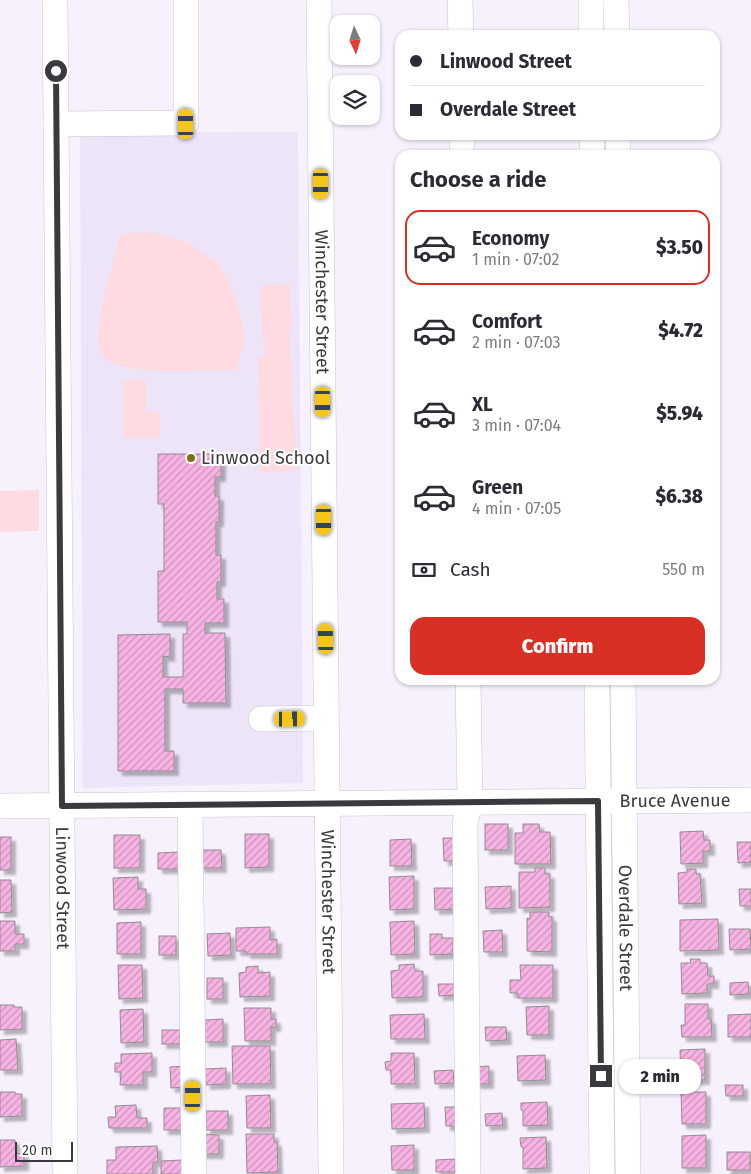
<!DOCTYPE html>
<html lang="en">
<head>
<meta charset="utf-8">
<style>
  :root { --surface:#fff; --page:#f7f7f7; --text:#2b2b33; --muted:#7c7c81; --line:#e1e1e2; --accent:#d93025 }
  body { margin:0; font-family:"Fira Sans",sans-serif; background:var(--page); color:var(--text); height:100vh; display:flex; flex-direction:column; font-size:19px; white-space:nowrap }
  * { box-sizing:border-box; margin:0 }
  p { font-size:16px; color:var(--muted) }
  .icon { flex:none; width:28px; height:28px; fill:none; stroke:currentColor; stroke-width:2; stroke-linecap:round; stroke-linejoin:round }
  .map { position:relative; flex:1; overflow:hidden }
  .side { position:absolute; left:395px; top:150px; width:325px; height:535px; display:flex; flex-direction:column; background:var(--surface); border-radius:15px; box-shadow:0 1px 4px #0004 }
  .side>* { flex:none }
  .top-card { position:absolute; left:395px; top:30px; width:325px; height:110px; border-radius:15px; box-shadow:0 1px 4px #0004; display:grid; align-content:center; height:110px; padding:0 15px; background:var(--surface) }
  .needle { width:32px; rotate:176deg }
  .fabs { position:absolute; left:330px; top:15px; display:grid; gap:10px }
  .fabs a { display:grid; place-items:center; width:50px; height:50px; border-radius:10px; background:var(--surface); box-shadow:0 1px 4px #0004; font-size:25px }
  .scale { position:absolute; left:15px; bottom:12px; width:58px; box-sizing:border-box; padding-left:5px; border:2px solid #3b393e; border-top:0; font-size:14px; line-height:18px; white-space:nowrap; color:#3b393e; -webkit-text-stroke:4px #fff; paint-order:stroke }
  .end { position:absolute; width:22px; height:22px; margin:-11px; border:6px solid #3b393e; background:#fff; box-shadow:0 0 0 2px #fff }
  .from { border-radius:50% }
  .bubble { position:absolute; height:35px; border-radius:15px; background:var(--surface); box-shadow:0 1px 4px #0004; font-size:16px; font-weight:800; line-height:35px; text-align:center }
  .car { position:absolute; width:15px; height:30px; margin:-15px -8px; border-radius:6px; box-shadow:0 0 4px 1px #0007; background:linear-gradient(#f5c518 24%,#345 0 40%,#f5c518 0 76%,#345 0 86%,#f5c518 0) }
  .top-card b { display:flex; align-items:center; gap:18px; height:48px; font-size:19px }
  .top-card b+b { border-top:1px solid var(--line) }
  .top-card i { width:12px; height:12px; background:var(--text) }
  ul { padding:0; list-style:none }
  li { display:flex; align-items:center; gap:15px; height:75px; margin:0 10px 8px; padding:0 5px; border:2px solid transparent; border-radius:15px }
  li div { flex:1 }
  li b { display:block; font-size:19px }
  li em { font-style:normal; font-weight:800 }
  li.current { border-color:var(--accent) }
  li>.icon { width:45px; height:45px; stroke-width:1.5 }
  h2 { padding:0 15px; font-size:22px; line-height:60px }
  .pay { display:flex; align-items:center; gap:12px; height:55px; padding:0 15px; font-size:19px }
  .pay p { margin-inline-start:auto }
  .action { display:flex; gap:10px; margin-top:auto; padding:10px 15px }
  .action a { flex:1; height:58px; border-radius:15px; background:var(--accent); color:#fff; font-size:20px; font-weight:800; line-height:58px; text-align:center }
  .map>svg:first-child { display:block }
  .built { fill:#ede4f7 }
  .park { fill:#fddbe0 }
  .building { fill:url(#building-hatch); stroke:#958a91; filter:url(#shadow) }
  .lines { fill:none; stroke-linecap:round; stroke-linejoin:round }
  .minor-casing { stroke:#c8c2cd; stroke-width:26 }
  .minor { stroke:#fff; stroke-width:25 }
  .route { stroke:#3b393e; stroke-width:6 }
  .poi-dot { fill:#846f0e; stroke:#fff; stroke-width:2 }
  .labels { text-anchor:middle; stroke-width:4; stroke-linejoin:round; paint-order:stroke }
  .street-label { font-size:18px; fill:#3b393e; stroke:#fff }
  .poi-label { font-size:18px; fill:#3b393e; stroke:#fff; text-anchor:start }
</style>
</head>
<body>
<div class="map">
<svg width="751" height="1174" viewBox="0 0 751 1174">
  <defs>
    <pattern id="building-hatch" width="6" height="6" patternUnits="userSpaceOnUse" patternTransform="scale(1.25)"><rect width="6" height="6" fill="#f7b3e3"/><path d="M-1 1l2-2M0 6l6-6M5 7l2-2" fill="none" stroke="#c993b9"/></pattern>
    <filter id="shadow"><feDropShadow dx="4.5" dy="4.5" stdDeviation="1" flood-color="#0004"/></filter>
  </defs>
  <rect width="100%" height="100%" fill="#f7f1fd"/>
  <!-- built -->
  <polygon class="built" points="298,132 303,783 83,788 80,133"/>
  <!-- park -->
  <g class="park">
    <path d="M150,232L188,242L220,265L237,300L245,339L237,370C204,370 141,375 112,363C108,362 103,356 101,353C90,335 115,256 121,234Z"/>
    <polygon points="290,284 291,330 289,332 297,471 260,473 258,358 264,357 260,286"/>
    <polygon points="123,380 146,380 146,412 160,411 160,438 123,438"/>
    <polygon points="39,490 39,531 0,532 0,491"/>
  </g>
  <!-- building -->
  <g class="building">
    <polygon points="158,454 221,454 221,477 215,477 215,496 219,496 219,522 216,522 216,555 221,555 221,582 217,582 217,599 224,599 224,623 205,623 205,633 225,633 226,703 183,703 183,689 165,689 165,751 174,751 174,771 118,771 118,635 170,634 170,657 163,656 163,677 183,677 183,634 187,634 187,622 158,622 158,571 164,571 164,504 158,504"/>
    <rect x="485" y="824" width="23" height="26"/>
    <polygon points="523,824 539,824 540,832 550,832 551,864 515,864 515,833 523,833"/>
    <polygon points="703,831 704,840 710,840 710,851 703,851 703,863 681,864 680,832"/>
    <polygon points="245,834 269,834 269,867 245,868"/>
    <rect x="114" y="835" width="26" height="33"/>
    <rect x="0" y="837" width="11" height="33"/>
    <polygon points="443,838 459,838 460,861 444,861"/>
    <polygon points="411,839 412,866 390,866 390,840"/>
    <polygon points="737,842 751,842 751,862 738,863"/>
    <polygon points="199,850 221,850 222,868 200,868"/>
    <polygon points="179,852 179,869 158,869 158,853"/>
    <polygon points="535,868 545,868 545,874 550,874 550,907 519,908 519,872 535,872"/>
    <polygon points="687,869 696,869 696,874 700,874 702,903 679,904 678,873 687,872"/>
    <polygon points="414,876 414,909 390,910 389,877"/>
    <polygon points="138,877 138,889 146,889 146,909 114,910 113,878"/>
    <polygon points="0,880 11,880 12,912 0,913"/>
    <polygon points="511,886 511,908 486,909 485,887"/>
    <polygon points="434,888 457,888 457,909 435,910"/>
    <polygon points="739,889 751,889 751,906 740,906"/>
    <polygon points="530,912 549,912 549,917 552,917 552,952 527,951 527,918 530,919"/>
    <polygon points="718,919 719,950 680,951 680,920"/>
    <polygon points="0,921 15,921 15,934 24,934 24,944 15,944 15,951 0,951"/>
    <polygon points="414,921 415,954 391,955 390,922"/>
    <polygon points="141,922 141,954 117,954 117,923"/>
    <polygon points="270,927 270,940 277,939 277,954 246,954 246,951 236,951 236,928"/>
    <polygon points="729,929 750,929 751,949 730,950"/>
    <polygon points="502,930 503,952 484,952 483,931"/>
    <polygon points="230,933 231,955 208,956 207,934"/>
    <polygon points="430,934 442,934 442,938 453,938 453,954 430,955"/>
    <rect x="159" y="936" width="17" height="19"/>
    <polygon points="690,959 700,959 700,963 707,963 708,976 714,976 714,984 707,984 707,993 682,994 681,963 691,963"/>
    <polygon points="414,964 415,971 423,971 423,997 392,998 391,971 399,970 399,965"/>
    <polygon points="118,965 142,965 143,998 119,999"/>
    <polygon points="520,965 553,965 553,998 518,998 518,993 510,993 510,980 521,980"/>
    <polygon points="258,966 258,973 270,972 270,996 240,997 239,973 246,972 246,967"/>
    <rect x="207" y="978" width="16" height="21"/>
    <polygon points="748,982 749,994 730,995 730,983"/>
    <polygon points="438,984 457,984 457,995 439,996"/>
    <polygon points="685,1004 708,1004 708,1019 711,1019 712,1037 682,1037 681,1025 685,1025"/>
    <polygon points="0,1005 14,1005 14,1007 22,1007 22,1029 0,1030"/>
    <polygon points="549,1006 549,1035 527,1035 526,1007"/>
    <polygon points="244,1008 271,1008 271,1019 276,1019 276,1027 271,1027 271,1041 245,1041"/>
    <polygon points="143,1009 144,1042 121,1043 120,1010"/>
    <polygon points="424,1014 425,1039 391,1039 390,1015"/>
    <polygon points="751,1014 751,1037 728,1037 728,1015"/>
    <polygon points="223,1019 223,1042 204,1042 204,1020"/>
    <polygon points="485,1027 506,1027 507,1040 486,1041"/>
    <rect x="162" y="1030" width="18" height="14"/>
    <polygon points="16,1039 18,1070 0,1070 0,1040"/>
    <polygon points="232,1046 270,1046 271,1084 233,1084"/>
    <polygon points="705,1049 705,1080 681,1080 680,1050"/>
    <polygon points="152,1053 152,1072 143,1072 143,1085 120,1085 121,1072 115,1072 115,1063 121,1063 121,1054"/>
    <polygon points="391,1053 414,1053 415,1084 391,1084 391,1070 386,1070 385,1062 391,1061"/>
    <polygon points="545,1055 546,1080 518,1081 517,1056"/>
    <polygon points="185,1066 186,1087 171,1088 170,1067"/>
    <polygon points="489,1066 489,1084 476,1084 475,1067"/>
    <polygon points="226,1068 226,1084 206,1085 205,1069"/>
    <polygon points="453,1070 454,1083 435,1084 434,1071"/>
    <polygon points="725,1085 743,1085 743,1096 726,1096"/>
    <polygon points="0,1092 15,1092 16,1094 22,1094 22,1116 0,1117"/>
    <polygon points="681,1092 706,1092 706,1124 682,1124"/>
    <polygon points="270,1095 271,1128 247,1128 246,1096"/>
    <polygon points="547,1102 548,1125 523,1126 523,1110 521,1110 521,1103"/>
    <polygon points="424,1103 425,1128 392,1129 391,1104"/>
    <polygon points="136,1105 137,1118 147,1118 147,1128 109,1128 108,1117 116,1117 115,1106"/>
    <polygon points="445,1107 460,1107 461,1126 446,1126"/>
    <polygon points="164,1108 185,1108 186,1130 164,1130"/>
    <rect x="206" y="1111" width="22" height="19"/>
    <polygon points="502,1113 503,1125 486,1126 485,1114"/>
    <polygon points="201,1134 219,1135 219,1154 201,1154"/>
    <polygon points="246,1134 274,1134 274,1142 277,1142 278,1172 247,1173"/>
    <polygon points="706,1135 706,1168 682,1168 682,1136"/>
    <polygon points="546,1137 547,1168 523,1169 523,1147 521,1147 520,1138"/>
    <polygon points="0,1140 15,1140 16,1154 24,1153 24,1166 0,1167"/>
    <polygon points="414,1145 414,1170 392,1170 391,1146"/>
    <polygon points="157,1146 158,1162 153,1162 153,1174 107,1174 107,1160 116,1160 116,1147"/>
    <rect x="727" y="1152" width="23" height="18"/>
    <polygon points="455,1159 455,1172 436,1172 436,1160"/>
    <polygon points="182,1160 182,1174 161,1174 161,1161"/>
  </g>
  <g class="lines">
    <defs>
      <g id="minor">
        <path id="s1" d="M55,0L65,1174"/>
        <path id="s2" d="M319,0L331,1174"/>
        <polyline points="460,0 461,35"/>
        <polyline points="591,0 591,35"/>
        <polyline points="616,0 617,35"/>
        <polyline points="56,124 186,123 186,0"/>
        <polyline points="462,135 462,155"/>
        <polyline points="592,135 592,155"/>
        <polyline points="618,135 618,155"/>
        <polyline points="597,680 602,1174"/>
        <path id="s3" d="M623,680L628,1174"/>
        <polyline points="261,719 326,718"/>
        <path id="s4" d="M0,806L751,800"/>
        <polyline points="190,806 194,1174"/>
        <polyline points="468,1174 465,823 470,802 468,680"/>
      </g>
    </defs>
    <!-- minor casing -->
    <use href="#minor" class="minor-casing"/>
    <!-- minor -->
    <use href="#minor" class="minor"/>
  </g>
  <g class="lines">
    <!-- route -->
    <polyline class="route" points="56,71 62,806 598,801 601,1076"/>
  </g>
  <!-- markers -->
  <circle class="poi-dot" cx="191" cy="458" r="5"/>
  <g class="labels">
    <!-- street labels -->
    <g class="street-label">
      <text dy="6" stroke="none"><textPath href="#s2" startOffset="302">Winchester Street</textPath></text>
      <text dy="6" stroke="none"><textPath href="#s4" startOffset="675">Bruce Avenue</textPath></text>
      <text dy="6" stroke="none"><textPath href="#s1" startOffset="888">Linwood Street</textPath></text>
      <text dy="6" stroke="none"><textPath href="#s2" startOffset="902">Winchester Street</textPath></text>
      <text dy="6" stroke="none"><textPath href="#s3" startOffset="248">Overdale Street</textPath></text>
    </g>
    <!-- poi labels -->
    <g class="poi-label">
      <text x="201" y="464">Linwood School</text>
    </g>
  </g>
</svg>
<div class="fabs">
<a><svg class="needle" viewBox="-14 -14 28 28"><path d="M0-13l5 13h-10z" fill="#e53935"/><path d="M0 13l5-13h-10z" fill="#7c7c81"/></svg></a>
<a><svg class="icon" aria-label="layers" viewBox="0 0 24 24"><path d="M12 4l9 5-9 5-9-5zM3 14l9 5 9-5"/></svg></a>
</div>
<div class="scale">20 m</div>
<i class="end from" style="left:56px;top:71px"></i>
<i class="end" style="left:601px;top:1076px"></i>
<div class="bubble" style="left:619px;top:1059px;width:82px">2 min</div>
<i class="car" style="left:186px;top:124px;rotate:0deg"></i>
<i class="car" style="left:321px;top:184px;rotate:180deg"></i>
<i class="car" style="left:323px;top:402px;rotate:180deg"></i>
<i class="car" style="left:324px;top:520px;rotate:180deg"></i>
<i class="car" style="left:326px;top:639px;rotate:359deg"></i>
<i class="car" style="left:290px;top:719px;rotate:89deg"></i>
<i class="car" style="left:193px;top:1096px;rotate:0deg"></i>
<div class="top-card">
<b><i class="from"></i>Linwood Street</b>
<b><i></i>Overdale Street</b>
</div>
<section class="side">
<h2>Choose a ride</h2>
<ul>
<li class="current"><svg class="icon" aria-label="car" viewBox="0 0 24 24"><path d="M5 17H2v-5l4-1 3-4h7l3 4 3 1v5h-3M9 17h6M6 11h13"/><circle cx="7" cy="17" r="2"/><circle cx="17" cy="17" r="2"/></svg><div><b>Economy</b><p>1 min · 07:02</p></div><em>$3.50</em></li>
<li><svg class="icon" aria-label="car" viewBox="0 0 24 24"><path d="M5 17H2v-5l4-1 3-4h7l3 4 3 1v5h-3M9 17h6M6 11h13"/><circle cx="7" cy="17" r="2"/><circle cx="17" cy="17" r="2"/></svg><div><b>Comfort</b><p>2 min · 07:03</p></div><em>$4.72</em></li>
<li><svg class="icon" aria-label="car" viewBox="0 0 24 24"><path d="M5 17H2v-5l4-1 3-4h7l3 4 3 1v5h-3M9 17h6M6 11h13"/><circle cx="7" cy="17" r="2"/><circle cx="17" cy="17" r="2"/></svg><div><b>XL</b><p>3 min · 07:04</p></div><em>$5.94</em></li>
<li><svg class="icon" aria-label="car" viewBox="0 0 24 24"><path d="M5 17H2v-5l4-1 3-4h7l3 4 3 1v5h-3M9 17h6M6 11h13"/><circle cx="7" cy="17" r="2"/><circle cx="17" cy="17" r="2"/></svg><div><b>Green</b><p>4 min · 07:05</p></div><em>$6.38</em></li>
</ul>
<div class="pay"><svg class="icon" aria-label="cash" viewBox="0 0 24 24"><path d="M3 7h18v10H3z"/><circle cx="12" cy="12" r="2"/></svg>Cash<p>550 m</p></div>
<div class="action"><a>Confirm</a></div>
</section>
</div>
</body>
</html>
